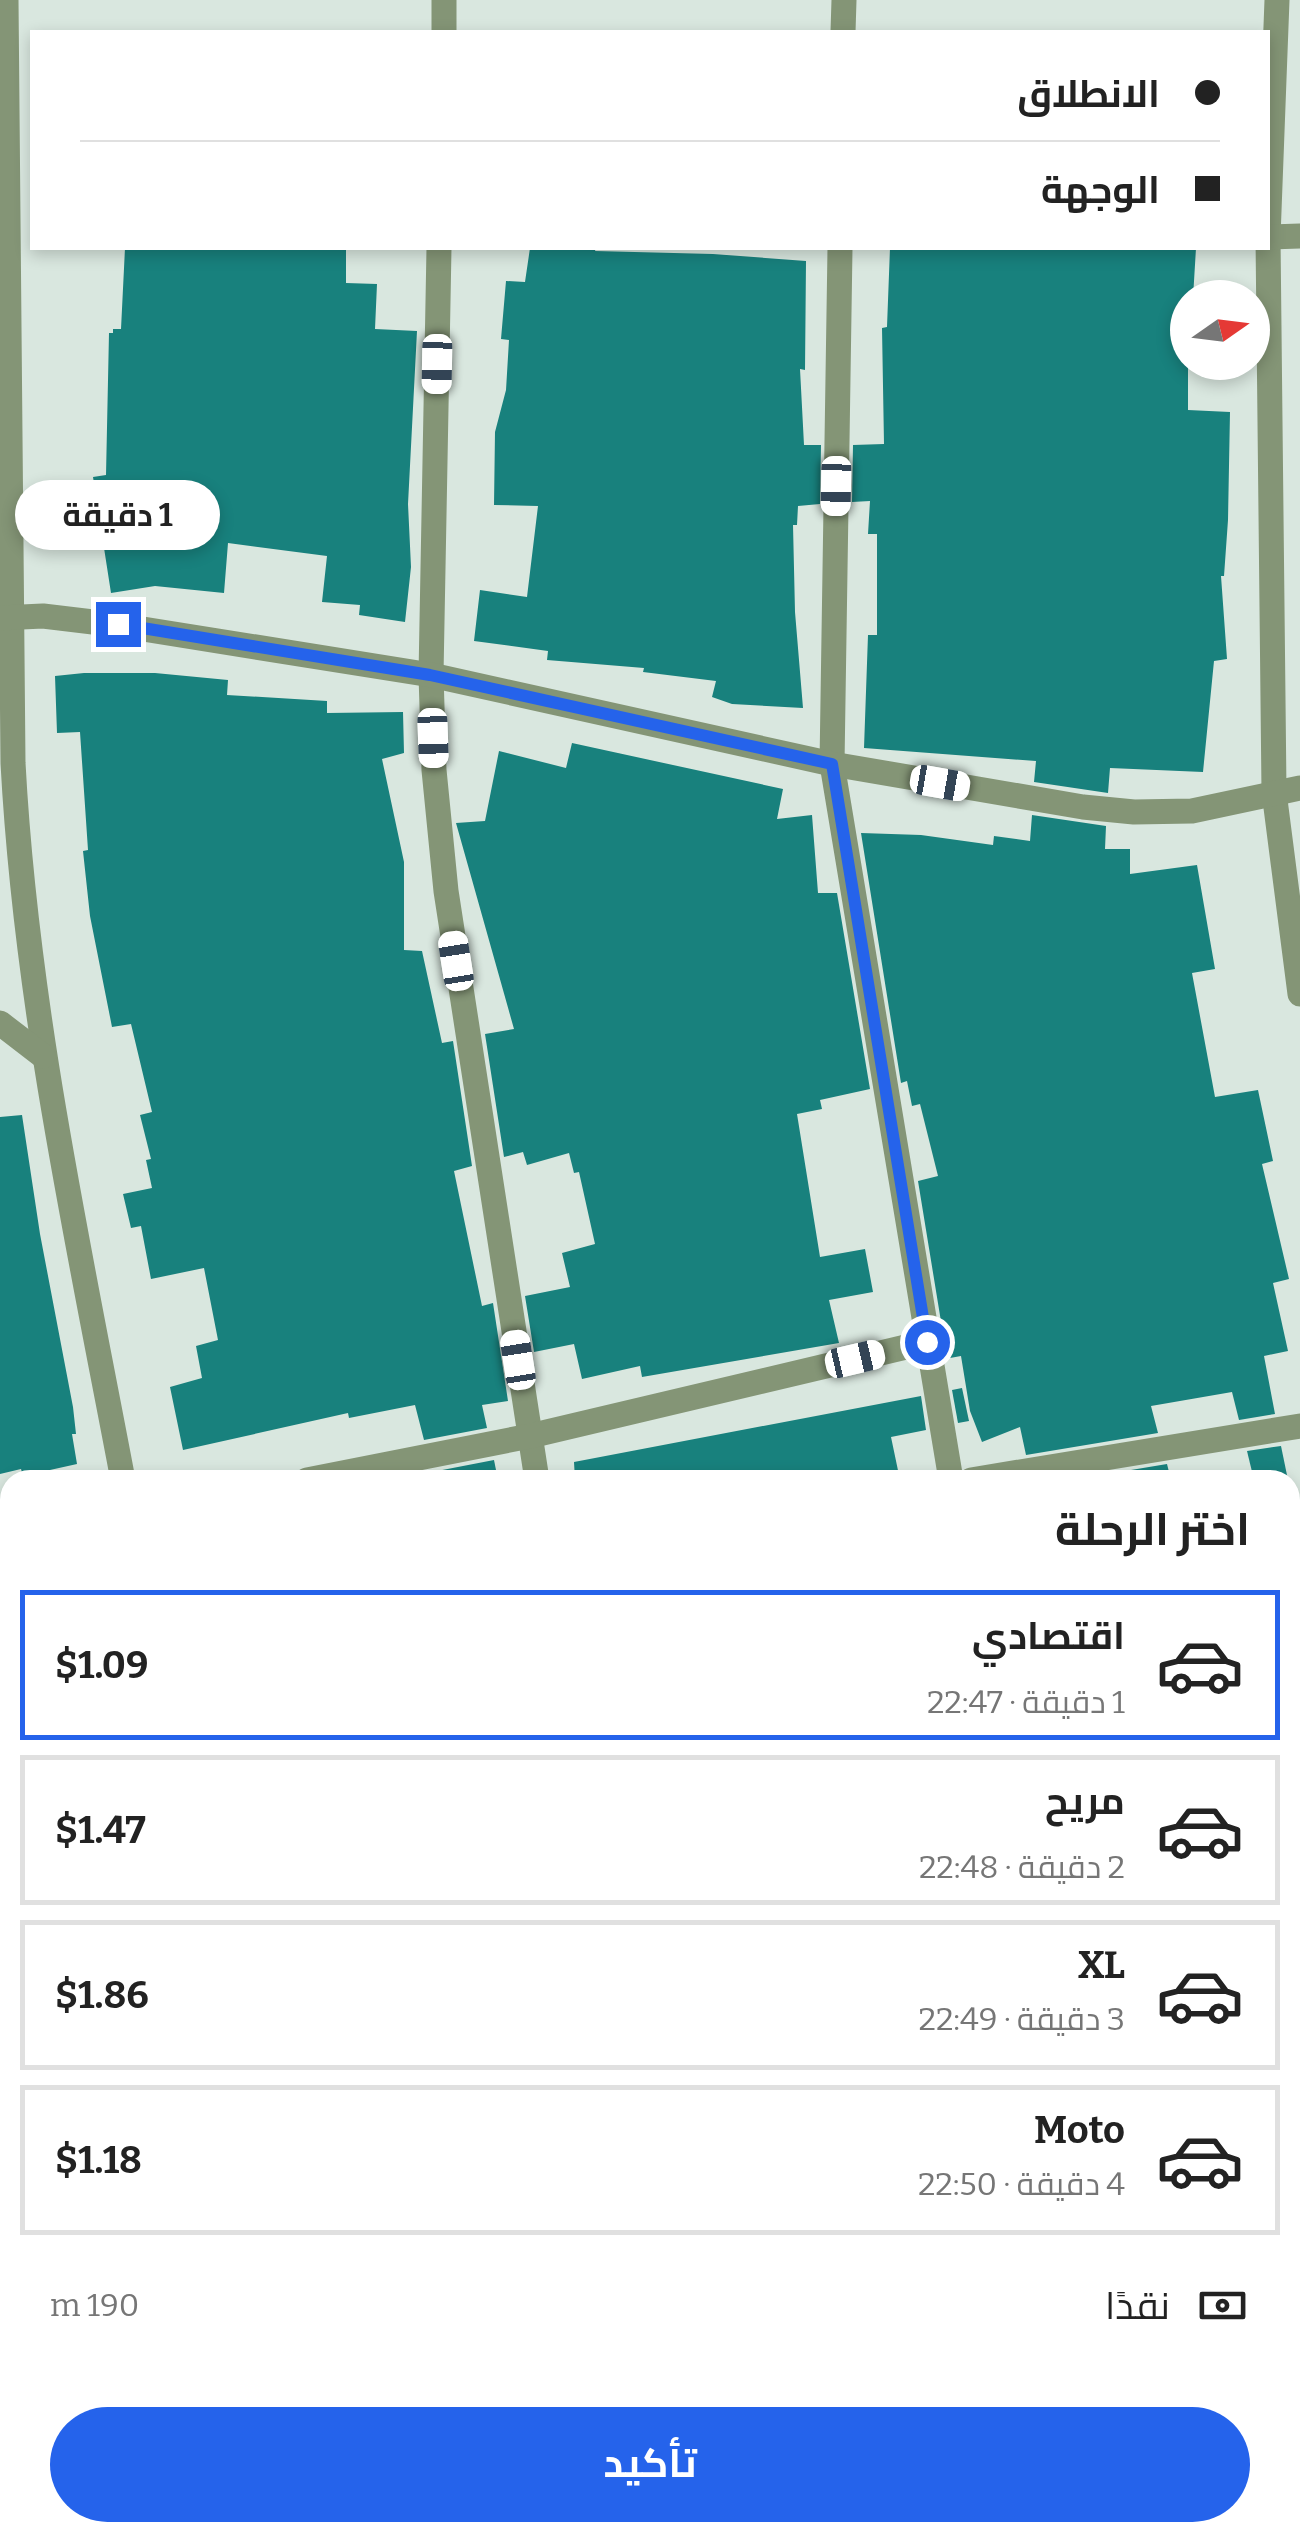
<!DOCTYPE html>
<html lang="ar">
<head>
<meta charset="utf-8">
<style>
  :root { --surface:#fff; --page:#f6f6f6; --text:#222; --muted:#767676; --line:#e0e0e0; --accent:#2563eb }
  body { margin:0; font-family:Bitter,Cairo,serif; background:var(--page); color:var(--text); direction:rtl; height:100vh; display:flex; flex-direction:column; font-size:38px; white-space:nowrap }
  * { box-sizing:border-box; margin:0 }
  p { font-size:32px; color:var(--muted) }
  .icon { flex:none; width:55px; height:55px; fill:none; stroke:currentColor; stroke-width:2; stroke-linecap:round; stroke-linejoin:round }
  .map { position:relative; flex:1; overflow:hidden; direction:ltr }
  .sheet { position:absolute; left:0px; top:1470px; width:1300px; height:1072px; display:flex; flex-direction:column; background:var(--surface); border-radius:30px 30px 0 0; box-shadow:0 5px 15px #0003; direction:rtl }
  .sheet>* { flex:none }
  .banner { position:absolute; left:30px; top:30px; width:1240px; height:220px; border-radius:0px; box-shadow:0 5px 15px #0003; direction:rtl; display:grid; align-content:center; height:220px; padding:0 50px; background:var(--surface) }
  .needle { width:65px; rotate:76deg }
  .fabs { position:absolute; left:1170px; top:280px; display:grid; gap:20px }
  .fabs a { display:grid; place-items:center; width:100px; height:100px; border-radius:50%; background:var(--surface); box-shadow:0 5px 15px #0003; font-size:50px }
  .end { position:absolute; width:45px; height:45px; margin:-22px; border:12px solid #2563eb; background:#fff; box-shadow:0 0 0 5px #fff }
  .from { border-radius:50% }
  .bubble { position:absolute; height:70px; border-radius:35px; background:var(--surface); box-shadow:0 5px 15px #0003; font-size:32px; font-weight:700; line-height:70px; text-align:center; direction:rtl }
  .car { position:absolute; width:30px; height:60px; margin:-30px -15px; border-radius:12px; box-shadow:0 0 8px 2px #0007; background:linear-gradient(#fff 24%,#345 0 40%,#fff 0 76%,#345 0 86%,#fff 0) }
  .banner b { display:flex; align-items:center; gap:35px; height:95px; font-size:38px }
  .banner b+b { border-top:2px solid var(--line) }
  .banner i { width:25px; height:25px; background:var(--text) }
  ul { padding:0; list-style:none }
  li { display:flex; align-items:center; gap:30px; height:150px; margin:0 20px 15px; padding:0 30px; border:5px solid var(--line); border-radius:0px }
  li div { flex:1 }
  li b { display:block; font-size:38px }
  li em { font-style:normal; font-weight:700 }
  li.current { border-color:var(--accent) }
  li>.icon { width:90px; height:90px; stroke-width:1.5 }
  h2 { padding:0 50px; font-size:45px; line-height:120px }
  .pay { display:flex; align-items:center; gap:25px; height:110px; padding:0 50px; font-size:38px }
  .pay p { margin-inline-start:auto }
  .cta { display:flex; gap:20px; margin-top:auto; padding:20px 50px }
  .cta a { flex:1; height:115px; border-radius:60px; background:var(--accent); color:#fff; font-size:40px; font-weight:700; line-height:115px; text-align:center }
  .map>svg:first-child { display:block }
  .building { fill:#18817d }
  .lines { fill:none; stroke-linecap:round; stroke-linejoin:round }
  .minor { stroke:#849576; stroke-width:25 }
  .route { stroke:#2563eb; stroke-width:12 }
</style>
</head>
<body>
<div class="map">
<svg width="1300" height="2541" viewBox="0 0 1300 2541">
  <rect width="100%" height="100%" fill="#d9e7df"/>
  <!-- building -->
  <g class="building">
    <polygon points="125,248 294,250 294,248 346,248 346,283 377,284 375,329 417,331 408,504 411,567 405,622 359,615 360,605 322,602 327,556 228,543 224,593 155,586 111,593 93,477 106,475 109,333 113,333 113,329 121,329"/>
    <polygon points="530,248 596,248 595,251 713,254 806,261 805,370 800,369 804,445 821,445 820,504 798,506 797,525 793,525 795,612 803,708 732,704 712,697 716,681 643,672 644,668 547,660 548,651 474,641 480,590 527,597 538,506 494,505 495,432 506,390 509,340 501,339 506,281 525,282"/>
    <polygon points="890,248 1196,248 1193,298 1188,298 1188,410 1230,412 1228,520 1224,576 1221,576 1227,659 1214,661 1203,772 1110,768 1108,793 1034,782 1036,761 864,748 868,635 877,635 877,534 868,534 870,501 852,502 853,445 884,444 882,328 887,327"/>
    <polygon points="84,673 155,673 228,680 227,695 327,701 327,713 403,712 404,753 382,759 404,862 404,950 422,951 442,1043 453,1041 472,1166 454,1171 482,1306 493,1303 508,1401 482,1405 487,1428 424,1440 415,1405 349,1418 348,1413 183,1450 170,1387 202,1378 196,1346 218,1340 204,1268 151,1279 141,1226 131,1228 123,1194 152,1188 146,1160 151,1159 140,1115 152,1112 131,1024 112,1027 90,916 83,851 88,850 80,732 57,733 55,676"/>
    <polygon points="572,743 783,789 777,819 812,815 818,893 837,893 870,1089 820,1100 822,1109 797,1114 820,1257 865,1249 873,1292 829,1300 839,1343 642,1377 640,1366 582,1379 574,1344 534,1352 525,1296 570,1287 562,1253 595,1244 579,1172 574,1173 569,1153 527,1165 523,1152 504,1157 485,1034 514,1029 456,823 485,821 499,751 566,768"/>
    <polygon points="1032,815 1106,826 1105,849 1130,849 1130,874 1197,865 1215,969 1192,973 1215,1097 1258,1090 1273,1161 1262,1164 1289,1279 1273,1283 1288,1351 1264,1356 1275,1414 1239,1420 1232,1392 1151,1406 1158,1433 1026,1455 1020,1427 982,1442 970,1411 961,1356 950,1358 945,1346 918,1181 938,1176 920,1104 912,1106 907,1081 901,1083 861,833 921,835 993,845 994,836 1030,841"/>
    <polygon points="22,1115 40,1234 73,1407 76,1434 72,1434 77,1464 23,1476 21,1469 0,1474 0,1117"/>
    <polygon points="962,1388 969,1421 958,1423 952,1390"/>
    <polygon points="921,1396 926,1430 891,1437 900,1480 847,1480 845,1471 806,1480 575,1480 574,1462"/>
    <polygon points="1281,1446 1288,1480 1254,1480 1247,1451"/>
    <polygon points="494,1460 498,1480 434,1480 432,1472"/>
    <polygon points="1167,1464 1171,1480 1071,1480"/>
  </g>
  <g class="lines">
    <!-- minor -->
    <g class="minor">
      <path d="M6,0L13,763C26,1006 78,1242 123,1480"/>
      <polyline points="1277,0 1268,237 1274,792 1300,994"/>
      <polyline points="444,32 444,0"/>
      <polyline points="843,32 844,0"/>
      <polyline points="1268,237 1300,236"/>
      <polyline points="439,248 431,675 434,770 446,891 537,1480"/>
      <polyline points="840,248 832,764 951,1480"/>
      <polyline points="0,618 43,616 118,625 431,675 832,764 1083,807 1134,812 1192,811 1300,788"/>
      <polyline points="0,1023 43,1056"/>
      <polyline points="307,1480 530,1436 927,1342"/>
      <polyline points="971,1480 1300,1426"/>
      <polyline points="0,1578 10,1573"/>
      <polyline points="0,1844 10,1833"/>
      <polyline points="1290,2019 1300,2017"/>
      <polyline points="1,2245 10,2303"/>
      <polyline points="45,2532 46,2541"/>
      <polyline points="389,2532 390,2541"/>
      <polyline points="1135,2532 1136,2541"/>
      <polyline points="458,2541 514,2532"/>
    </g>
  </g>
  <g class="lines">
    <!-- route -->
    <polyline class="route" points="118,624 430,675 832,764 927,1342"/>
  </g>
</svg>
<div class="fabs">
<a><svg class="needle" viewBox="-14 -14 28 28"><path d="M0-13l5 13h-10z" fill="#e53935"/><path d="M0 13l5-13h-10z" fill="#767676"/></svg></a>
</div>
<i class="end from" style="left:927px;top:1342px"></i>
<i class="end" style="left:118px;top:624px"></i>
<div class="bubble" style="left:15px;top:480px;width:205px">1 دقيقة</div>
<i class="car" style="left:437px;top:364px;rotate:181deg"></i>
<i class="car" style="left:836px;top:486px;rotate:181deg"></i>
<i class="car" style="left:433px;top:738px;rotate:178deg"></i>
<i class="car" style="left:940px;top:783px;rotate:100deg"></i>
<i class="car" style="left:456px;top:961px;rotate:351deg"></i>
<i class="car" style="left:855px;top:1359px;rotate:77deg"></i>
<i class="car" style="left:518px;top:1360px;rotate:351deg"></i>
<div class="banner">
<b><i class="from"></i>الانطلاق</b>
<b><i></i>الوجهة</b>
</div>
<section class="sheet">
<h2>اختر الرحلة</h2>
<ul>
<li class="current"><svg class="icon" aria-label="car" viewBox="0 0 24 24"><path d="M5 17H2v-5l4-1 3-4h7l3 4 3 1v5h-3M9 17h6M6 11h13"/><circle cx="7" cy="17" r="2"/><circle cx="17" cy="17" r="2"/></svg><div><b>اقتصادي</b><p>1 دقيقة · 22:47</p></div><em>$1.09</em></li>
<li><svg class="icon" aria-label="car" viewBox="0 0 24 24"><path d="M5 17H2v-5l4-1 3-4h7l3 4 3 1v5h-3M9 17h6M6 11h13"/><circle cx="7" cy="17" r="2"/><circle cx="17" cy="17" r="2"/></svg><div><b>مريح</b><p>2 دقيقة · 22:48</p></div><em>$1.47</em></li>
<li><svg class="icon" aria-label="car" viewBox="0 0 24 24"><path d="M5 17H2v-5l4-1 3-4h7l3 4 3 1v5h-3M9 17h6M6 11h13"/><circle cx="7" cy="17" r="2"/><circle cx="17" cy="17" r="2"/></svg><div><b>XL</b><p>3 دقيقة · 22:49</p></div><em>$1.86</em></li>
<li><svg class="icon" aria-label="car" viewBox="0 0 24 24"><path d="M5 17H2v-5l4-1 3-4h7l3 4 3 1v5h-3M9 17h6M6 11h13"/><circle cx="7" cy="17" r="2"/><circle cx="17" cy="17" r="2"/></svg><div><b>Moto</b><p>4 دقيقة · 22:50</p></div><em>$1.18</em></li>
</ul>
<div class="pay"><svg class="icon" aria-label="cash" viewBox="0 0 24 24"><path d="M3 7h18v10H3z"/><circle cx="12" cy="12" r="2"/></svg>نقدًا<p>190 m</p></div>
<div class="cta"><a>تأكيد</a></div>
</section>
</div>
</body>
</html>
